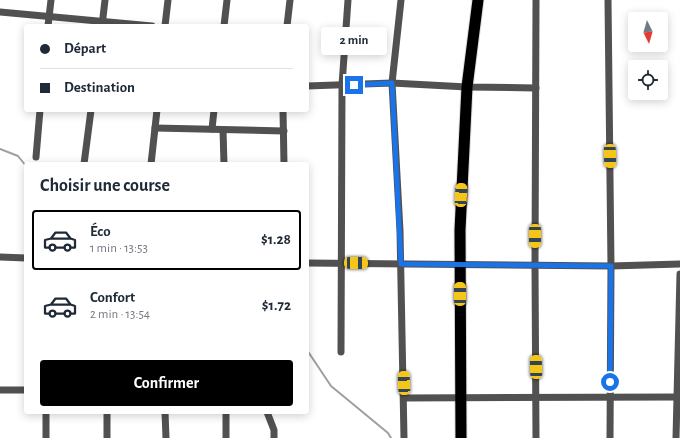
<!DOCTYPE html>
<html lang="fr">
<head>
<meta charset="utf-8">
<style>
  :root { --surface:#fff; --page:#f2f2f3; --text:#1f2937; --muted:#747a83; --line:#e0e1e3; --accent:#000 }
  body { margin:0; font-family:"Alegreya Sans",sans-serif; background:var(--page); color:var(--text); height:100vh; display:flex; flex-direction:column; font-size:15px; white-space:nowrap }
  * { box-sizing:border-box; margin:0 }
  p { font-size:13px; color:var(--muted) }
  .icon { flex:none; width:22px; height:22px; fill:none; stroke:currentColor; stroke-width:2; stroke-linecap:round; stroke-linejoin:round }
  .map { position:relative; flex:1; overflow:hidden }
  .side { position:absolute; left:24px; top:162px; width:285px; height:252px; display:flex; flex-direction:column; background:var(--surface); border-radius:4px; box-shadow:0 2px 10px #0003 }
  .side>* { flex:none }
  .banner { position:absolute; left:24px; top:24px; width:285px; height:88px; border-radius:4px; box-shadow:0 2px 10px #0003; display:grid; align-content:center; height:88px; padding:0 16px; background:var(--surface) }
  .needle { width:26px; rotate:175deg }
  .tools { position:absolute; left:628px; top:12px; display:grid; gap:8px }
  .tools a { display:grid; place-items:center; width:40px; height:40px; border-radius:4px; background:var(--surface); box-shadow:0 2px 10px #0003; font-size:20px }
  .end { position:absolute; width:18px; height:18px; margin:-9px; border:5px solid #1a73e8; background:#fff; box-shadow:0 0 0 2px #fff }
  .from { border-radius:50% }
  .bubble { position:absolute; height:28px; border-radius:4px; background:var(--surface); box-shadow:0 2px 10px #0003; font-size:13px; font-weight:700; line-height:28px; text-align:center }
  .car { position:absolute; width:12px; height:24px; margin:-12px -6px; border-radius:5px; box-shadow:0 0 3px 1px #0007; background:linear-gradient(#f5c518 24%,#345 0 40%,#f5c518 0 76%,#345 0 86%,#f5c518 0) }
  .banner b { display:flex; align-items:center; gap:14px; height:38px; font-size:15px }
  .banner b+b { border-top:1px solid var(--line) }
  .banner i { width:10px; height:10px; background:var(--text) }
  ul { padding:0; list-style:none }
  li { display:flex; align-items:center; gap:12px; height:60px; margin:0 8px 6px; padding:0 8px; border:2px solid transparent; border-radius:4px }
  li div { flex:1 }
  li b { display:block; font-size:15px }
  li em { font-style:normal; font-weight:700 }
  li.current { border-color:var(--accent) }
  li>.icon { width:36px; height:36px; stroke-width:1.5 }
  h2 { padding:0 16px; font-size:18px; line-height:48px }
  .primary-button { display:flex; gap:8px; margin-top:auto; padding:8px 16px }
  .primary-button a { flex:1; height:46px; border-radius:4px; background:var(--accent); color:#fff; font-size:16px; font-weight:700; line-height:46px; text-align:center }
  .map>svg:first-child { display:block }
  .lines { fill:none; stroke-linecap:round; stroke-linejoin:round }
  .stream { stroke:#9f9f9f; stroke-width:2 }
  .highway-casing { stroke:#dbdbdb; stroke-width:13 }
  .minor { stroke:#515151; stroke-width:7 }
  .highway { stroke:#000; stroke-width:11 }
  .route { stroke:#1a73e8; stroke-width:5 }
</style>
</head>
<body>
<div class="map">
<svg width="680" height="438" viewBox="0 0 680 438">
  <rect width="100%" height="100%" fill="#fff"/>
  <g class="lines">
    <!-- stream -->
    <g class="stream">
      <polyline points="0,149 18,156 26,166"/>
      <polyline points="307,350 331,386 388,433 391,438"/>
    </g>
    <defs>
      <polyline id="highway" points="461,438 460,230 467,87 478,0"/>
    </defs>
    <!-- highway casing -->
    <use href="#highway" class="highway-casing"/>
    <!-- minor -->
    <g class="minor">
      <polyline points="401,0 392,83 400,231 404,438"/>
      <polyline points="608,0 611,266 610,438"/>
      <polyline points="0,12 152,26"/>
      <polyline points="48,26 51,0"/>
      <polyline points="102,26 105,0"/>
      <polyline points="165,26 168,0"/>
      <polyline points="224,26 227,0"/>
      <polyline points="287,26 290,0"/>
      <polyline points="307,86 392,83 467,87 536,88"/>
      <polyline points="283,110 284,164"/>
      <polyline points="155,128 284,131"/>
      <polyline points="212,129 214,110"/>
      <polyline points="223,130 224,164"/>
      <polyline points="36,157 40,110"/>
      <polyline points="84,164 91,110"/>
      <polyline points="151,164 157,110"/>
      <polyline points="0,257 26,258"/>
      <polyline points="307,263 611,266 680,264"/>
      <polyline points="341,352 342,85 348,0"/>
      <polyline points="0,390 26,390"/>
      <polyline points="404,398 680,397"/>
      <polyline points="46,412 46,438"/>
      <polyline points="107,412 107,438"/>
      <polyline points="165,412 166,438"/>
      <polyline points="267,412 274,430 274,438"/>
      <polyline points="226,438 226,412"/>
      <polyline points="536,438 535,265 536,0"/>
      <polyline points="676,438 680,274"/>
    </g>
    <!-- highway -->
    <use href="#highway" class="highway"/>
  </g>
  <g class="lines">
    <!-- route -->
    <polyline class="route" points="354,85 392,83 401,264 611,266 610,382"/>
  </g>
</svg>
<div class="tools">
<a><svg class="needle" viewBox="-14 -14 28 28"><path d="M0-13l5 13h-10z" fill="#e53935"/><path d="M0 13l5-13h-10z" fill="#747a83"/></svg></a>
<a><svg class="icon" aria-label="locate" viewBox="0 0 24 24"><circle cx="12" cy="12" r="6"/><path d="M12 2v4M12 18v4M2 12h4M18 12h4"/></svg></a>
</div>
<i class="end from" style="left:610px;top:382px"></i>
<i class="end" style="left:354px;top:85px"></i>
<div class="bubble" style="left:321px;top:27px;width:66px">2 min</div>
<i class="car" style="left:610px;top:156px;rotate:179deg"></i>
<i class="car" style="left:461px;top:195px;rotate:3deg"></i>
<i class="car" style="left:535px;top:236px;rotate:180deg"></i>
<i class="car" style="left:356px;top:263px;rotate:91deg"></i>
<i class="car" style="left:460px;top:294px;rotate:0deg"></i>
<i class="car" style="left:536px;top:367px;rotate:359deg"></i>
<i class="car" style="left:404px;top:383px;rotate:358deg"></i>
<div class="banner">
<b><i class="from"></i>Départ</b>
<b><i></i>Destination</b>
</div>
<section class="side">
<h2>Choisir une course</h2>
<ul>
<li class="current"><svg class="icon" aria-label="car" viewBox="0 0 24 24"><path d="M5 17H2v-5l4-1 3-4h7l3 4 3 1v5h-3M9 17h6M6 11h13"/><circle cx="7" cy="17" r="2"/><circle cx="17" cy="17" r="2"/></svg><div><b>Éco</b><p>1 min · 13:53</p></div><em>$1.28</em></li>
<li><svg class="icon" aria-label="car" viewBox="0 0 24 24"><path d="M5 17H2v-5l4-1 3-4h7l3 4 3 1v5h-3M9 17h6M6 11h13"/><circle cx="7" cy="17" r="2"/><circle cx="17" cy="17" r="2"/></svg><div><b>Confort</b><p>2 min · 13:54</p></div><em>$1.72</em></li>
</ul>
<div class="primary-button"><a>Confirmer</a></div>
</section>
</div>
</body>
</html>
